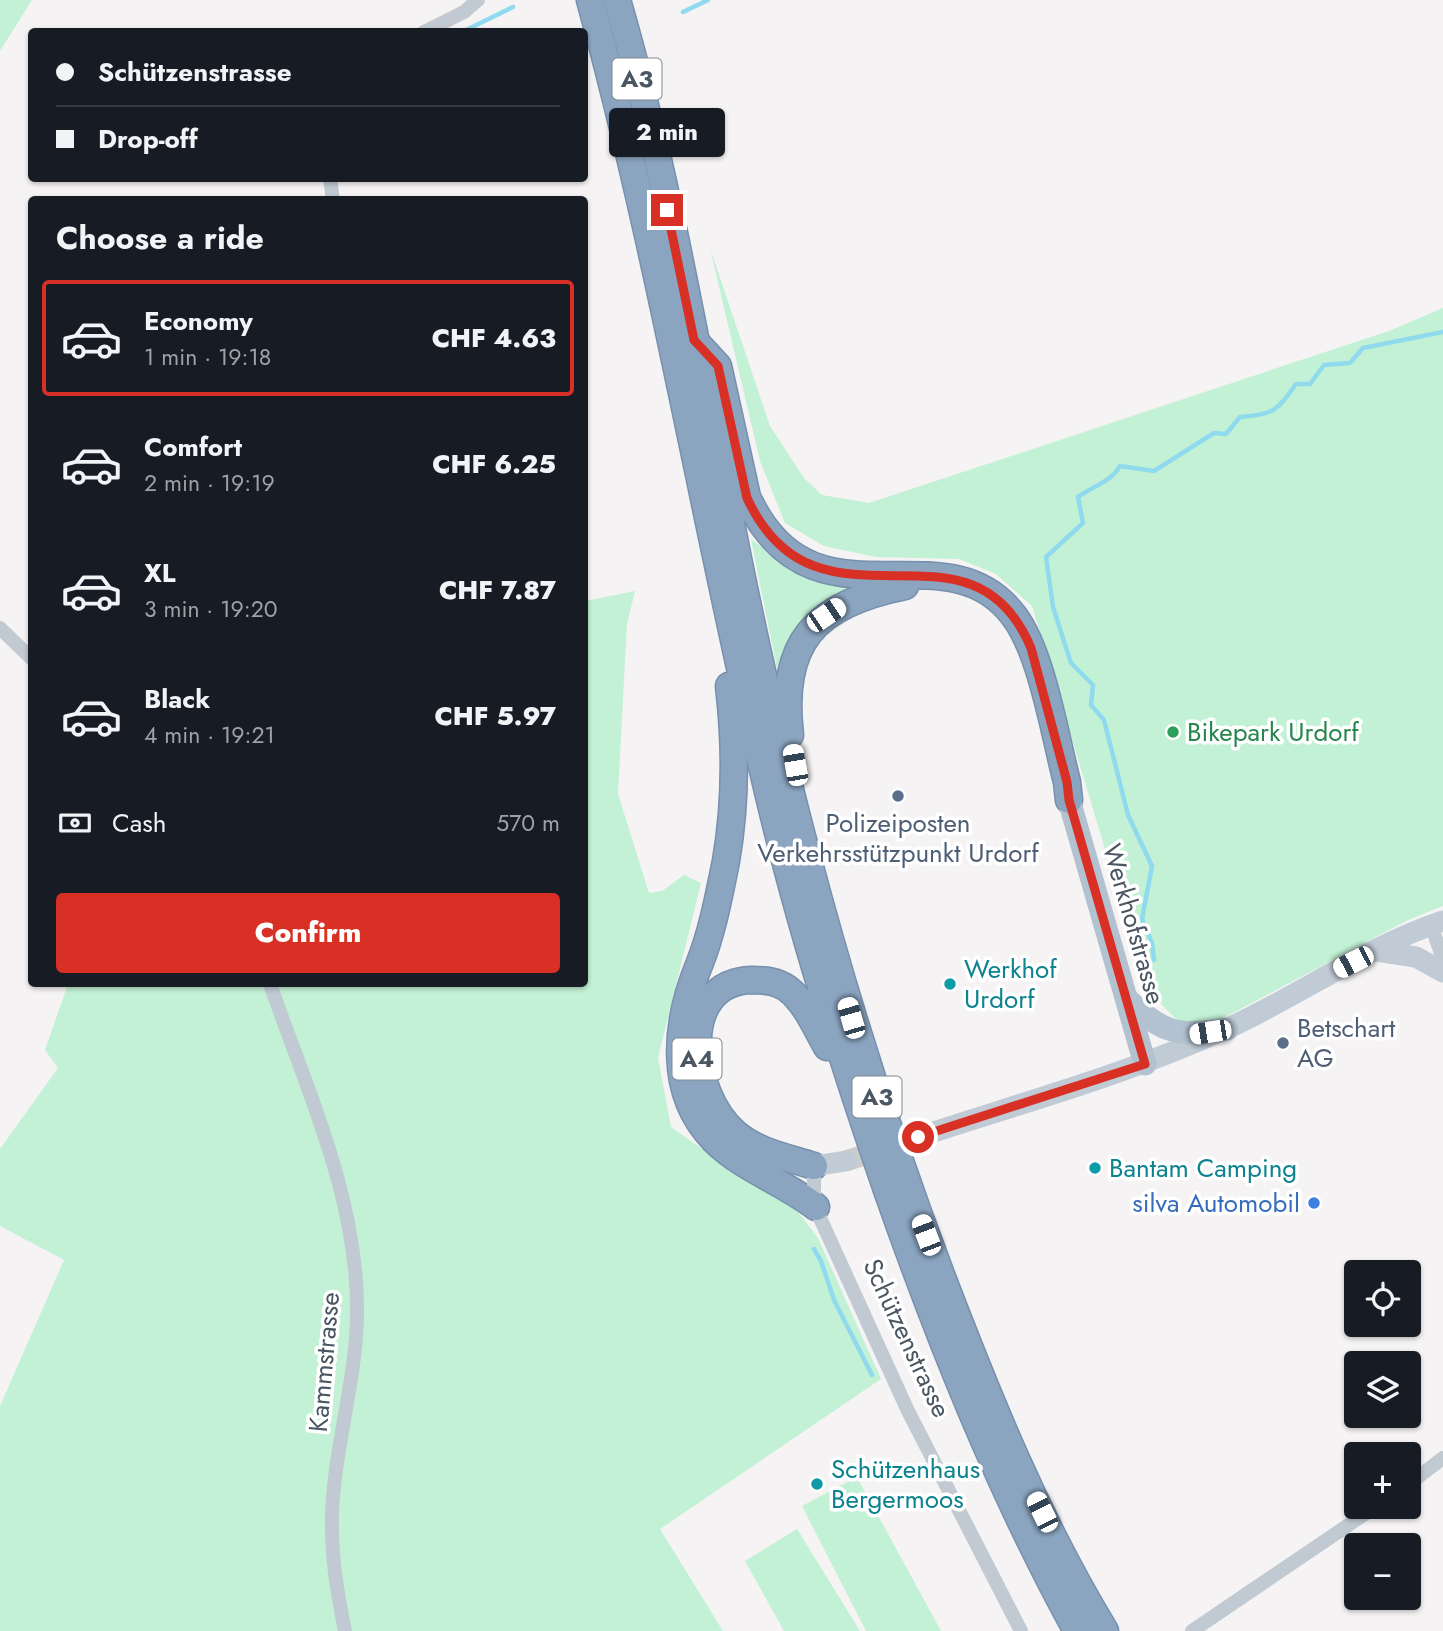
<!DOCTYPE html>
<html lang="en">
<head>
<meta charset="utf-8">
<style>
  :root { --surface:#171b24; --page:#20242c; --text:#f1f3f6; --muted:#9ea1a6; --line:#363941; --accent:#d93025 }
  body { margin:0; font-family:Jost,sans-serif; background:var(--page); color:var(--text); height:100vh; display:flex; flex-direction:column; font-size:26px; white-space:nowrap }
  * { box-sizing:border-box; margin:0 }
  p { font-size:23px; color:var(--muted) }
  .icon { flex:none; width:38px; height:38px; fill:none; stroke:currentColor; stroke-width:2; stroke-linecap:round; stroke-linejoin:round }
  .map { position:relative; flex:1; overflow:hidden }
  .sheet { position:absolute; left:28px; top:196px; width:560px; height:791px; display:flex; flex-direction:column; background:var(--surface); border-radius:7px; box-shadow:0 2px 5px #0004 }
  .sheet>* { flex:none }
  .hud { position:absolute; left:28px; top:28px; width:560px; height:154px; border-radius:7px; box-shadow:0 2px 5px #0004; display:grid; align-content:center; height:154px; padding:0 28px; background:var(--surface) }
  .buttons { position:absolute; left:1344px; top:1260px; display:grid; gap:14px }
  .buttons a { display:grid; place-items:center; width:77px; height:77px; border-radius:7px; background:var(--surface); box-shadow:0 2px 5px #0004; font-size:35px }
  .end { position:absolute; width:32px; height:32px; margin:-16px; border:9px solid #d93025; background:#fff; box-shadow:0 0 0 4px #fff }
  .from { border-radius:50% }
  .bubble { position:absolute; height:49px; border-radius:7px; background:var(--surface); box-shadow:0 2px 5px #0004; font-size:23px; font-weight:800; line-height:49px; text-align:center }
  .car { position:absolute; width:21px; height:42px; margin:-21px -10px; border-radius:9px; box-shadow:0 0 5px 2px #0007; background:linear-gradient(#fff 24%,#345 0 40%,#fff 0 76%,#345 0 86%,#fff 0) }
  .hud b { display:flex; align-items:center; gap:24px; height:66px; font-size:26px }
  .hud b+b { border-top:2px solid var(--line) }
  .hud i { width:18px; height:18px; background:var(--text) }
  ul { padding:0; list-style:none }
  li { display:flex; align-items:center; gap:21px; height:116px; margin:0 14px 10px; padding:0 14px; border:4px solid transparent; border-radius:7px }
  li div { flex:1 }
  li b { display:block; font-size:26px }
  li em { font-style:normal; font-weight:800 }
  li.selected { border-color:var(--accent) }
  li>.icon { width:63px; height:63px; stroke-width:1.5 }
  h2 { padding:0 28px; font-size:32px; line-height:84px }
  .pay { display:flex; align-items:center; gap:18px; height:77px; padding:0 28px; font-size:26px }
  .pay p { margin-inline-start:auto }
  .cta { display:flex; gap:14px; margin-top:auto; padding:14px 28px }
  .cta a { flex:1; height:80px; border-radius:7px; background:var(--accent); color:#fff; font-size:28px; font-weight:800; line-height:80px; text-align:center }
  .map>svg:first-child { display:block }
  .green { fill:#c3f1d5 }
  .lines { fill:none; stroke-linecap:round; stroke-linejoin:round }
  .stream { stroke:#90daee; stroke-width:4.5 }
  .secondary-tunnel { stroke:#caccce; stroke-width:21; stroke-dasharray:21 10; stroke-linecap:butt }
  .motorway-casing { stroke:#7690ad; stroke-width:29 }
  .minor { stroke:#c1cad2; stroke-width:14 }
  .secondary { stroke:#c1cbd6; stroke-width:21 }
  .primary { stroke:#b3c2d1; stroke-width:23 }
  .motorway { stroke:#8ba5c1; stroke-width:26 }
  .route { stroke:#d93025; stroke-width:9 }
  .leisure-dot { fill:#2e9e5b; stroke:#fff; stroke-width:2.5 }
  .service-dot { fill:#5c6f8a; stroke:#fff; stroke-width:2.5 }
  .culture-dot { fill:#0f9aa8; stroke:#fff; stroke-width:2.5 }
  .shop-dot { fill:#3f7fe0; stroke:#fff; stroke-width:2.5 }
  .labels { text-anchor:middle; stroke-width:7; stroke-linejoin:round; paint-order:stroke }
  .shield { fill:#fff; stroke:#808990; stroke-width:2 }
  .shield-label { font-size:24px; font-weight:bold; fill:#4a5661 }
  .leisure-label { font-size:26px; fill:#27864d; stroke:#fff; text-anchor:start }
  .service-label { font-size:26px; fill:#4e5e75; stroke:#fff }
  .street-label { font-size:26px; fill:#4a5661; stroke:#fff }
  .culture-label { font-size:26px; fill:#0d838f; stroke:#fff; text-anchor:start }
  .shop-label { font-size:26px; fill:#366cbe; stroke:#fff; text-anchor:end }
</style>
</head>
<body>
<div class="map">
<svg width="1443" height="1631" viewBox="0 0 1443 1631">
  <rect width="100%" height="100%" fill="#f5f3f3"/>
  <!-- green -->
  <g class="green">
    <polygon points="0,0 32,0 0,51"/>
    <polygon points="710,248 770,426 804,478 822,495 869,503 1389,331 1443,308 1443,906 1408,920 1212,1024 1182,1025 1155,998 1142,972 1032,606 996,574 959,559 876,557 824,546 785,523 760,461"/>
    <path d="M751,539C788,568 816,579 862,590L824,602L798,630L777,669Z"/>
    <polygon points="635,591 627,624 618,794 649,893 662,891 684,875 701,883 658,1058 671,1127 731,1169 789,1200 818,1238 881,1379 660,1529 723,1631 0,1631 0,1406 64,1260 0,1226 0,1149 58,1068 45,1050 68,984 584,984 585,601"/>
    <polygon points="857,1477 941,1631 866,1631 802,1506"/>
    <polygon points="797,1529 860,1631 784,1631 745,1561"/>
  </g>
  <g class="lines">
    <!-- stream -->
    <g class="stream">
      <polyline points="683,12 708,0"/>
      <polyline points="462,32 513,7"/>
      <path d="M1154,960L1152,943L1142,919L1152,866L1128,815L1104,720L1091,705L1093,685L1071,663L1053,607L1046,557L1083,523L1078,497C1093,486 1111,482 1120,466L1154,471L1214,433L1226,434L1240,417C1273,415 1277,411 1296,384H1310L1324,365L1350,363L1363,348L1443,332"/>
      <polyline points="814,1249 821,1261 834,1300 872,1375"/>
    </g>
    <!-- secondary-tunnel -->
    <polyline class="secondary-tunnel" points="846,1161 918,1137"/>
    <defs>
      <g id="motorway">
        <path d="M590,0C662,262 706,531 769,796C801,930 842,1060 887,1190C940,1341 1000,1491 1077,1631"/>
        <path d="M617,0C672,189 704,394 744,588C794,828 856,1051 943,1280C989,1400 1038,1521 1105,1631"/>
        <path d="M694,340L718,366L747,497C812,640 945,523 1014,616C1042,653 1055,736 1067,782L1069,800"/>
        <path d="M729,686C736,745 736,803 726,861C719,896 712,933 699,965C676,1021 667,1092 714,1140C743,1169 784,1182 816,1207"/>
        <path d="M790,735C779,642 815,604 905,586"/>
        <path d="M814,1166C786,1157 757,1152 735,1133C690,1095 675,982 752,980C765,980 777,981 788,989C806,1003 816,1028 827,1047"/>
      </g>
    </defs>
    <!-- motorway casing -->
    <use href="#motorway" class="motorway-casing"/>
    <!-- minor -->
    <g class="minor">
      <polyline points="424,32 464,12 478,0"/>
      <polyline points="330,178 333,200"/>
      <polyline points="0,628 32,659"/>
      <polyline points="1431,925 1443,959"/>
      <path d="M270,984C307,1090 359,1201 357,1315C356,1382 334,1449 332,1515C331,1555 337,1592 345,1631"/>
      <polyline points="814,1166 814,1196 820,1218 908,1411 1021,1631"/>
      <polyline points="1409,1484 1443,1458"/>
      <polyline points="1192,1631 1375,1507"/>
    </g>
    <!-- secondary -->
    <g class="secondary">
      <polyline points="1376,951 1416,957 1443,972"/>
      <path d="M918,1137C1021,1103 1125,1075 1224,1030C1298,997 1365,947 1443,921"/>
      <polyline points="814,1166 846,1161"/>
    </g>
    <!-- primary -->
    <g class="primary">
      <polyline points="1069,800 1145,1064"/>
      <path d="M1128,1000C1163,1034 1179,1037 1227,1029"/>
    </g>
    <!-- motorway -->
    <use href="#motorway" class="motorway"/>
  </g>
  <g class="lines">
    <!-- route -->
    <path class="route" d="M667,210L694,340L718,366L747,498C818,651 970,502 1031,648L1067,782L1069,800L1145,1064L918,1137"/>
  </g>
  <!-- markers -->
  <circle class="leisure-dot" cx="1173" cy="732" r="7"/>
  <g class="service-dot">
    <circle cx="898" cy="796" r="7"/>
    <circle cx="1283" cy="1043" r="7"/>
  </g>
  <g class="culture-dot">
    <circle cx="950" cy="984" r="7"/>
    <circle cx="1095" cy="1168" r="7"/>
    <circle cx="817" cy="1484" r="7"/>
  </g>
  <circle class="shop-dot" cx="1314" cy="1203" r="7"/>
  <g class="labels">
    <!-- shield labels -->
    <g class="shield">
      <rect x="612.5" y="58.5" width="49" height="41" rx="5"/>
      <rect x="672.5" y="1038.5" width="49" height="41" rx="5"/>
      <rect x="852.5" y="1076.5" width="49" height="41" rx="5"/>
    </g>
    <g class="shield-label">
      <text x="637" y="87">A3</text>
      <text x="697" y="1067">A4</text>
      <text x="877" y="1105">A3</text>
    </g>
    <!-- leisure labels -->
    <g class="leisure-label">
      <text x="1187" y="741">Bikepark Urdorf</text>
    </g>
    <!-- service labels -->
    <g class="service-label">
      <text x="898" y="832">Polizeiposten<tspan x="898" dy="30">Verkehrsstützpunkt Urdorf</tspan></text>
      <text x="1297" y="1037" text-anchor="start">Betschart<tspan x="1297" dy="30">AG</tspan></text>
    </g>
    <!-- street labels -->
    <g class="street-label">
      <text transform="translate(1134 924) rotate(74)" y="9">Werkhofstrasse</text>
      <text transform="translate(907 1338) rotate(65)" y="9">Schützenstrasse</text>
      <text transform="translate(324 1362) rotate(-85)" y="9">Kammstrasse</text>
    </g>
    <!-- culture labels -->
    <g class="culture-label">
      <text x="964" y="978">Werkhof<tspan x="964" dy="30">Urdorf</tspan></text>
      <text x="1109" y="1177">Bantam Camping</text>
      <text x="831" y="1478">Schützenhaus<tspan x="831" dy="30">Bergermoos</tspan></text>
    </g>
    <!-- shop labels -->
    <g class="shop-label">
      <text x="1300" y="1212">silva Automobil</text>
    </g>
  </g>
</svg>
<div class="buttons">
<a><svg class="icon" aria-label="locate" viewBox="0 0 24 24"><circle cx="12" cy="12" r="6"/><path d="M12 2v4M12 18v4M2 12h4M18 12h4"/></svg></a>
<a><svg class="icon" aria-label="layers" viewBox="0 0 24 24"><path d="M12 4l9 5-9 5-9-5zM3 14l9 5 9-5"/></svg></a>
<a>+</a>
<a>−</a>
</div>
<i class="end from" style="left:918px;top:1137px"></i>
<i class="end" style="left:667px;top:210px"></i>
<div class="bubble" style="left:609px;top:108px;width:116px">2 min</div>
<i class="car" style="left:826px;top:615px;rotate:56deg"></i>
<i class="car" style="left:795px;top:765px;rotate:350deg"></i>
<i class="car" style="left:1353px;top:962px;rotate:243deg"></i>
<i class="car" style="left:851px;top:1018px;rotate:344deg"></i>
<i class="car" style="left:1210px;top:1032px;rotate:261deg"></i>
<i class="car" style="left:926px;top:1235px;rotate:339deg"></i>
<i class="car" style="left:1042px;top:1512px;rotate:334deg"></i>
<div class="hud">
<b><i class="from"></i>Schützenstrasse</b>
<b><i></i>Drop-off</b>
</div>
<section class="sheet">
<h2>Choose a ride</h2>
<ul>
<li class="selected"><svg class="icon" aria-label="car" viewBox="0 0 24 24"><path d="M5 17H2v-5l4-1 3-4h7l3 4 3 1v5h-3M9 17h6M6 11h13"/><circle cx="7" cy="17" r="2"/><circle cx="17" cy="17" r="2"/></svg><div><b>Economy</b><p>1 min · 19:18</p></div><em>CHF 4.63</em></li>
<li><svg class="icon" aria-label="car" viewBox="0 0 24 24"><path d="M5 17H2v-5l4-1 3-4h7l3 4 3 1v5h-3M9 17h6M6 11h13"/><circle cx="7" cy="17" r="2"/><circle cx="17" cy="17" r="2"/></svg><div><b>Comfort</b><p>2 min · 19:19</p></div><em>CHF 6.25</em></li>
<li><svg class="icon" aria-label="car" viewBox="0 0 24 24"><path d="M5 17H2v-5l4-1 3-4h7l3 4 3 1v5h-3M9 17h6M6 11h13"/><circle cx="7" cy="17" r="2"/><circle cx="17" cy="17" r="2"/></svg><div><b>XL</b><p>3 min · 19:20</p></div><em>CHF 7.87</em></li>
<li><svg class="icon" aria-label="car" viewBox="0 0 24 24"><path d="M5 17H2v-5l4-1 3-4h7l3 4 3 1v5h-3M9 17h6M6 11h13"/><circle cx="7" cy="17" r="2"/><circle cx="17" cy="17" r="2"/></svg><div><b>Black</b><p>4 min · 19:21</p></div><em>CHF 5.97</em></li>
</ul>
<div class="pay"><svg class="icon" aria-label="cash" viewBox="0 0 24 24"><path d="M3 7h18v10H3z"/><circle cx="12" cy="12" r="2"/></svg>Cash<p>570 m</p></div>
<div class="cta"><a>Confirm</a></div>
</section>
</div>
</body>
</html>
